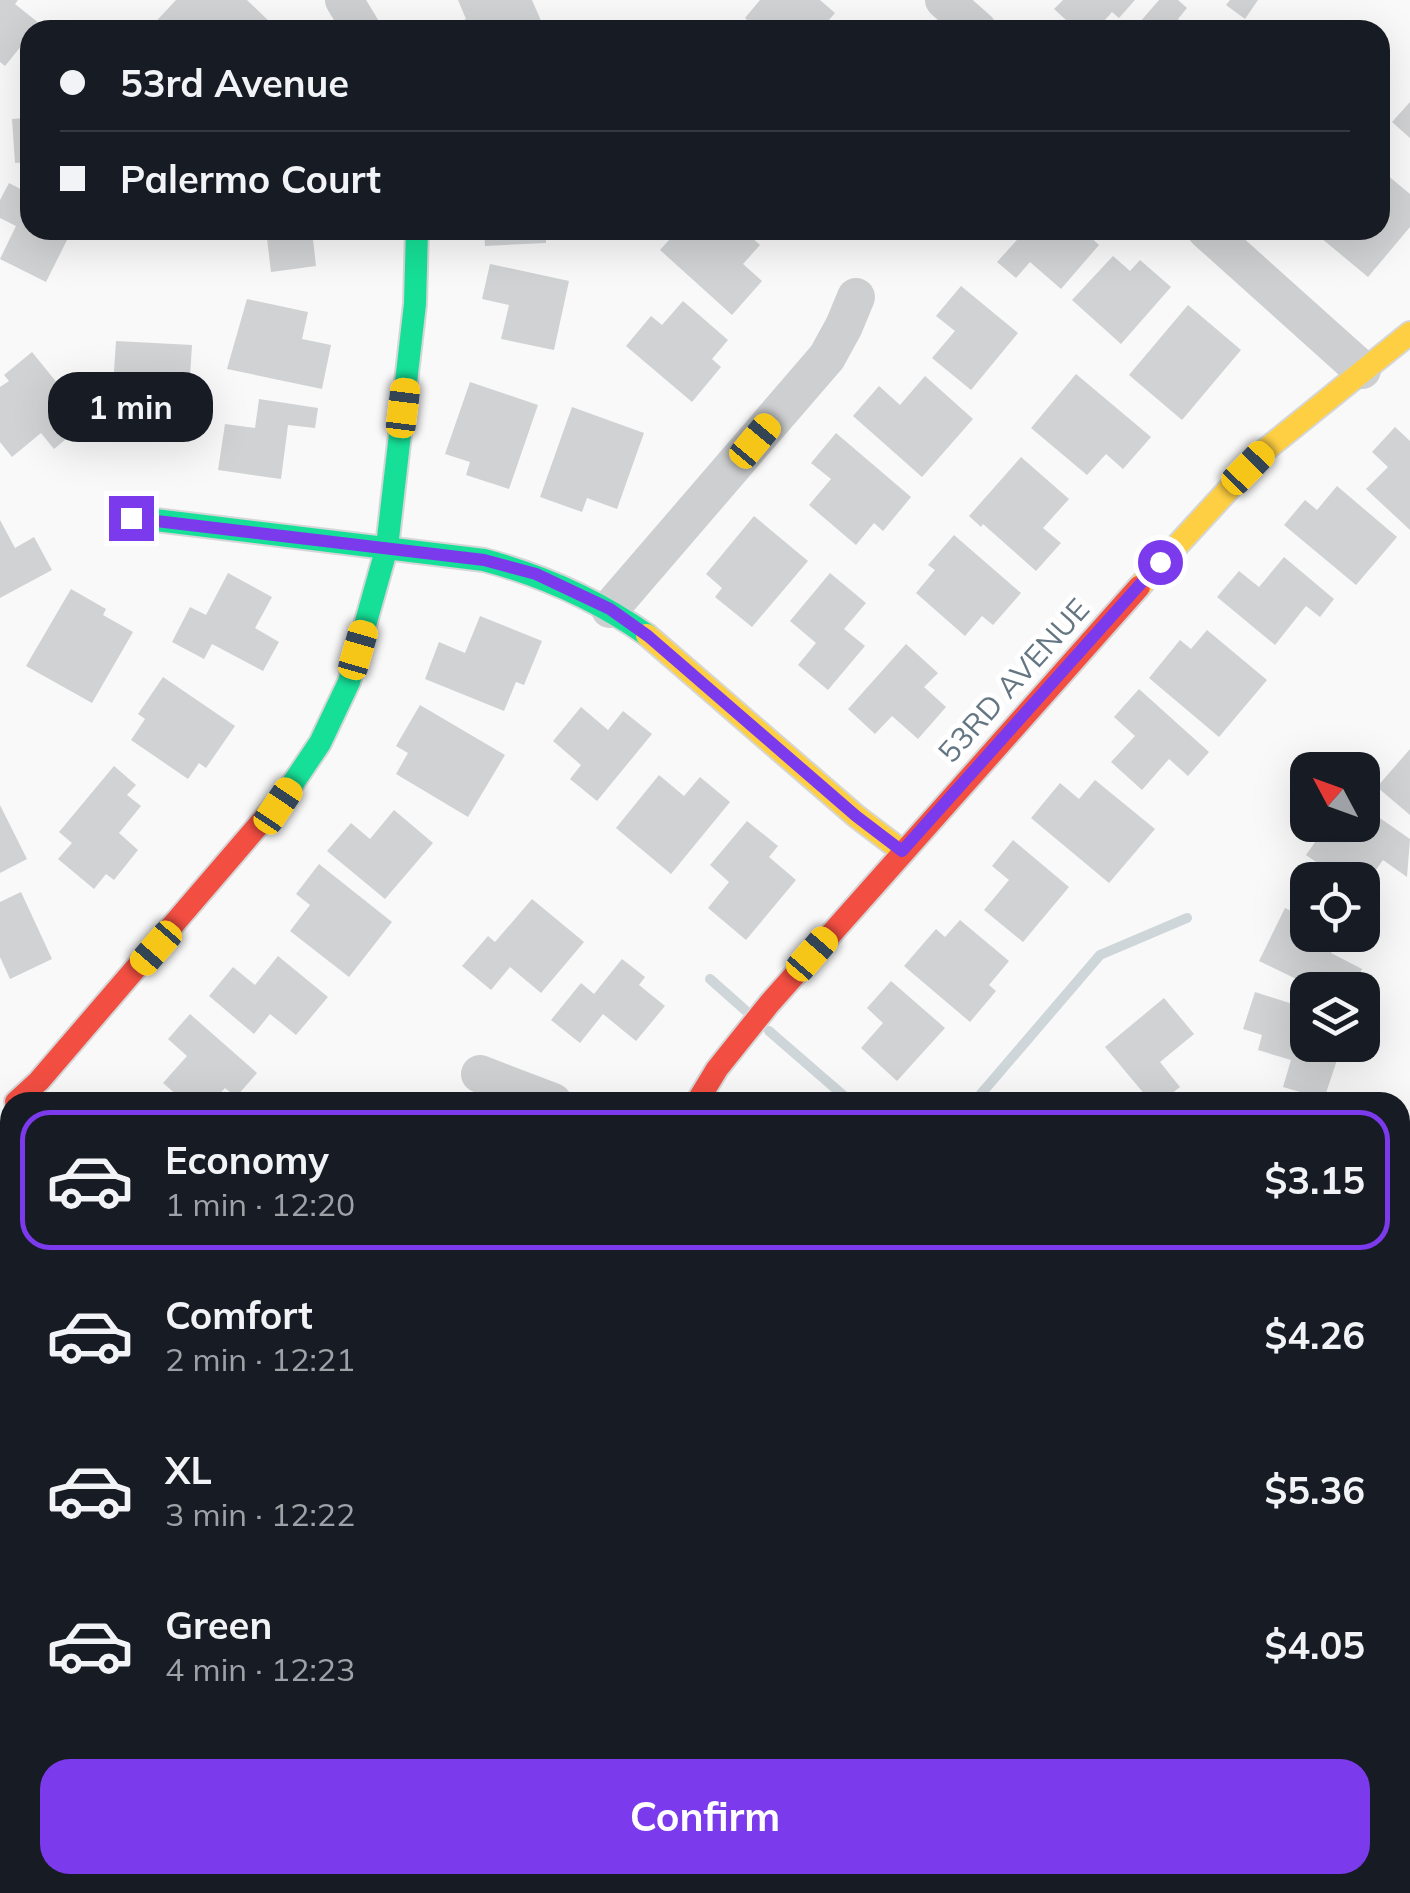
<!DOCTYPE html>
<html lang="en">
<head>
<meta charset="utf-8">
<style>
  :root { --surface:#171b24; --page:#20242c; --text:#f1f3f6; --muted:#9ea1a6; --line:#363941; --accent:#7c3aed }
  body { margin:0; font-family:Mulish,sans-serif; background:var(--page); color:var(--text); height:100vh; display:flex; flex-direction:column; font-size:38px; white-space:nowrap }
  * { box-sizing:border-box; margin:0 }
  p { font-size:32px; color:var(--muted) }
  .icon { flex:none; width:55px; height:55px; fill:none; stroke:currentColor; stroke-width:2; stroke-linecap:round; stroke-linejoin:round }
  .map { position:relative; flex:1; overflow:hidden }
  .details { position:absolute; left:0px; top:1092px; width:1410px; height:802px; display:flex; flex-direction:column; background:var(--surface); border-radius:30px 30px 0 0; box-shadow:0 10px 40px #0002 }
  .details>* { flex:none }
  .top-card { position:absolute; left:20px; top:20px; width:1370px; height:220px; border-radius:30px; box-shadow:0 10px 40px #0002; display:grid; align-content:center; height:220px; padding:0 40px; background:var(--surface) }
  .needle { width:65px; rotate:311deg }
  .fabs { position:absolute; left:1290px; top:752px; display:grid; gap:20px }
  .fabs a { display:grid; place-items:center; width:90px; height:90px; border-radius:20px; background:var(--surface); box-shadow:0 10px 40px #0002; font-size:50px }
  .end { position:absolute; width:45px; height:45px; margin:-22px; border:12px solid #7c3aed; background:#fff; box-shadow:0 0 0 5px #fff }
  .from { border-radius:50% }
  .bubble { position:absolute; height:70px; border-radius:30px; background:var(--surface); box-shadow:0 10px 40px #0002; font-size:32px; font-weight:700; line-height:70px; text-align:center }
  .car { position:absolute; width:30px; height:60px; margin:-30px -15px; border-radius:12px; box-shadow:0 0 8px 2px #0007; background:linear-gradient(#f5c518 24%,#345 0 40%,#f5c518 0 76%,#345 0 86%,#f5c518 0) }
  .top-card b { display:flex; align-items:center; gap:35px; height:95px; font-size:38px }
  .top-card b+b { border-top:2px solid var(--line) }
  .top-card i { width:25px; height:25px; background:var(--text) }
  ul { padding:18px 0 0; list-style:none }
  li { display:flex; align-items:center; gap:30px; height:140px; margin:0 20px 15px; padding:0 20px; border:5px solid transparent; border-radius:30px }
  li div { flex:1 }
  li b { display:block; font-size:38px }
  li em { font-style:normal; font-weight:700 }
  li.current { border-color:var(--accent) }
  li>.icon { width:90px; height:90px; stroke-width:1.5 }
  .cta { display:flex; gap:20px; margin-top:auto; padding:20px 40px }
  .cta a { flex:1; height:115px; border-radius:30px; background:var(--accent); color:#fff; font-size:40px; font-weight:700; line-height:115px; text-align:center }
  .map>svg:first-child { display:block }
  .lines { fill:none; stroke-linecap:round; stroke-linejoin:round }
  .stream { stroke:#ced6d9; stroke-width:10 }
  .building { fill:#d0d2d3 }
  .fast-casing { stroke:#d5d6d7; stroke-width:26 }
  .slow-casing { stroke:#d5d6d7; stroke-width:26 }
  .jam-casing { stroke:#d5d6d7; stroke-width:26 }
  .street { stroke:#cecfd0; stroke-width:38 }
  .fast { stroke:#16e098; stroke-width:22 }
  .slow { stroke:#ffcf43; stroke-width:22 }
  .jam { stroke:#f24e42; stroke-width:22 }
  .route { stroke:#7c3aed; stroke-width:12 }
  .labels { text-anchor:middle; stroke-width:10; stroke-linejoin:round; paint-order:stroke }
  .street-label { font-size:30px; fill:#657683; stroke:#fff }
</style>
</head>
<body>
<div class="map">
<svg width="1410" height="1893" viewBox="0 0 1410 1893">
  <rect width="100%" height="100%" fill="#f9f9f9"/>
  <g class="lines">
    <!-- stream -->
    <g class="stream">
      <polyline points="710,979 745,1010"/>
      <polyline points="769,1031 851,1102"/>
      <polyline points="974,1102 1100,955 1187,918"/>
    </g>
  </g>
  <!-- building -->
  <g class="building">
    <polygon points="0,0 18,0 15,4 40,24 30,30 30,35 5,66 0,62"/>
    <polygon points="176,0 247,0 273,25 269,30 148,30"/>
    <polygon points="458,0 532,0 545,30 441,30 466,19"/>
    <polygon points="760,0 820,0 835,13 820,30 758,30 745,18"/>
    <polygon points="1063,0 1135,0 1119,18 1112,12 1096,30 1077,30 1054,9"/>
    <polygon points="1159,0 1178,0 1187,8 1178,19 1191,30 1133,30"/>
    <polygon points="1230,0 1258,0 1245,19 1226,5"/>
    <polygon points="30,85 30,162 15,163 12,119 26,118 24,86"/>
    <polygon points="1410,102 1410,138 1392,122"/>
    <polygon points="1380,169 1410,194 1410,227 1368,277 1315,233 1317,230 1380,230"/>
    <polygon points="9,183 30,194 30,230 72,230 46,282 0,259 16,226 0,218 0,200"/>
    <polygon points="266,230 312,230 316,266 271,272"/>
    <polygon points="484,230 546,230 546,243 485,246"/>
    <polygon points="678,230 744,230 760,245 743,264 762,281 732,315 660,250"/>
    <polygon points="1026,230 1083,230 1099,245 1061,289 1030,262 1016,278 997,262"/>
    <polygon points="1113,256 1130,271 1140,260 1171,287 1121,344 1072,300"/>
    <polygon points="490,264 569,281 554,350 501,339 509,305 482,299"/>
    <polygon points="961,286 1018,333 971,390 932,358 955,331 936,316"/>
    <polygon points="247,299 308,312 302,339 331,345 322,389 227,369"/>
    <polygon points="683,301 728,340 712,359 721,367 692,402 626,346 651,316 662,325"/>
    <polygon points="1188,305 1241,350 1182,420 1129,375"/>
    <polygon points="116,341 192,345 189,392 150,390 148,419 111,417"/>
    <polygon points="32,352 88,421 54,449 41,433 12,457 0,442 0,387 9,381 4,375"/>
    <polygon points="1076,374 1151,437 1123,469 1106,454 1087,475 1031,428"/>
    <polygon points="925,376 973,419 922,477 853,416 879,386 900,405"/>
    <polygon points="470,382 538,405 509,489 466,475 470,462 445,454"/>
    <polygon points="259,399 318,408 315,428 288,425 281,479 218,470 225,424 255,428"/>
    <polygon points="572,407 644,433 617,509 587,498 582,512 540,497"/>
    <polygon points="1395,427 1410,441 1410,530 1366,489 1388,467 1372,452"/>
    <polygon points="836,433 911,497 883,531 874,523 856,545 809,505 831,479 811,463"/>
    <polygon points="1021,457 1069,499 1043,528 1061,543 1036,571 983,524 981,527 969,516"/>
    <polygon points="1337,486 1397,537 1356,585 1284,525 1305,500 1317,510"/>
    <polygon points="754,516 808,561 752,627 715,597 722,588 706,574"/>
    <polygon points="0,520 15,548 34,537 52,570 0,598"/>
    <polygon points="954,535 1021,593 993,625 982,616 965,636 916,593 935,570 928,565"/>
    <polygon points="1284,557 1334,599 1320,617 1306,606 1275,645 1217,597 1239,571 1259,587"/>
    <polygon points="228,573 272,597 255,628 279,642 263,671 212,644 204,659 172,642 190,607 206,615"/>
    <polygon points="830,573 866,603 844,629 865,646 828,690 798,665 816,643 790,621"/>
    <polygon points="71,589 106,609 103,615 133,632 92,703 26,666"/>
    <polygon points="480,616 542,641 524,685 516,682 504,711 425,679 439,642 465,653"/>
    <polygon points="1207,630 1267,680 1219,737 1149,678 1180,640 1191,649"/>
    <polygon points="906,644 938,673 924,687 946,707 918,739 892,716 875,734 848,709"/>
    <polygon points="163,677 235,726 206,768 199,763 188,779 131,740 145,719 138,714"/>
    <polygon points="1139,689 1209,752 1188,776 1169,759 1142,790 1111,762 1135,736 1114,717"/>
    <polygon points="420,705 505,755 468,817 396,774 408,753 396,746"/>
    <polygon points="581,707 608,730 623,711 652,734 597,801 570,779 581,765 553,741"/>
    <polygon points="1410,749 1410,815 1377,787"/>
    <polygon points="114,766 136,785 127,795 141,806 119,833 138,850 114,880 106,874 94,889 58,859 72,843 59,832"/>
    <polygon points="659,775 684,796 700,777 730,802 671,874 616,828"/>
    <polygon points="1095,780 1155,829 1109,883 1031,818 1060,783 1079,799"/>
    <polygon points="0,805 27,859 0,873"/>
    <polygon points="1364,807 1410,839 1407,877 1383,860 1362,889 1362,880 1342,880 1306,855 1327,825 1346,834 1352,825 1362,825"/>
    <polygon points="394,810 433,843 385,899 327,851 351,823 370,839"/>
    <polygon points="747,821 778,846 769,857 796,880 746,940 708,908 729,882 710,865"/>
    <polygon points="1013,840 1069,887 1023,942 984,910 1009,880 992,866"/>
    <polygon points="319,864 392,922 349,977 290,931 310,905 296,894"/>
    <polygon points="21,892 52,959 10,979 0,957 0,902"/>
    <polygon points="532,899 584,942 541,993 510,967 491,990 462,966 488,936 495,942"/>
    <polygon points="1308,900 1308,935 1340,935 1331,953 1362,969 1352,990 1319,990 1259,961 1285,908 1300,915"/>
    <polygon points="960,920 1009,961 989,985 996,991 970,1022 904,966 936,929 945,937"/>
    <polygon points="278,956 328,997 296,1035 270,1014 254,1034 209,996 233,967 255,985"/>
    <polygon points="622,959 645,977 639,985 665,1006 636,1041 603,1014 580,1043 551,1020 581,983 594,994"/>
    <polygon points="891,981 945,1028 897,1081 861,1048 883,1023 867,1008"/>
    <polygon points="1255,992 1308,1009 1308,1045 1342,1045 1324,1099 1283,1087 1291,1060 1258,1050 1262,1035 1243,1029"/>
    <polygon points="1164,998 1194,1034 1160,1062 1180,1087 1161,1102 1151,1102 1105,1047"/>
    <polygon points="190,1014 257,1073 236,1097 225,1088 212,1102 185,1102 163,1083 187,1056 168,1039"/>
    <polygon points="0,1233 10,1253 10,1314 0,1319"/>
    <polygon points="10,1474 10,1539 0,1540 0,1476"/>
    <polygon points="1400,1502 1410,1510 1410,1567 1400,1579"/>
    <polygon points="1400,1651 1410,1660 1410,1735 1400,1747"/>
    <polygon points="0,1675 10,1707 10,1714 0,1717"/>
    <polygon points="10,1850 10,1885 56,1886 35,1893 2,1893 0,1854"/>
    <polygon points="231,1885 350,1885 345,1893 226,1893"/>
    <polygon points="446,1885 492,1885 490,1893 444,1893"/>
    <polygon points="693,1885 746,1885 742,1893 689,1893"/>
    <polygon points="980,1885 1064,1885 1057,1893 1032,1893 1023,1885 1016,1893 989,1893"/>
    <polygon points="1244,1885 1318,1885 1325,1891 1243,1893 1247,1887"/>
  </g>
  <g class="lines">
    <defs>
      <g id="fast">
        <path d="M131,517L484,560C544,576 596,599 647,635"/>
        <polyline points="287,792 320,743 349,682 387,547 415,304 417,230"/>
        <polyline points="1400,1365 1410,1334"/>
      </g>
      <g id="slow">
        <polyline points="1139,587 1264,451 1410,333"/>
        <polyline points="647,635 856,816 902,851"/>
      </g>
      <g id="jam">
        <polyline points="16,1102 39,1081 287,792"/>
        <polyline points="697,1102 717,1069 769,1004 1139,587"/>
        <polyline points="575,1893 577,1885"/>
      </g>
    </defs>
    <!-- fast casing -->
    <use href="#fast" class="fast-casing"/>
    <!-- slow casing -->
    <use href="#slow" class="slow-casing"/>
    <!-- jam casing -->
    <use href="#jam" class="jam-casing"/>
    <!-- street -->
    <g class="street">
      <polyline points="344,0 362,30"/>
      <polyline points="944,0 978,30"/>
      <polyline points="1206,230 1362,370"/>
      <polyline points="610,609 827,357 844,326 856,297"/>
      <polyline points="480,1074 553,1102"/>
      <polyline points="1400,1225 1410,1228"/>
      <polyline points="1400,1401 1410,1404"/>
      <polyline points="0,1601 10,1600"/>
      <polyline points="1400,1849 1410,1858"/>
      <polyline points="864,1885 877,1893"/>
    </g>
    <!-- fast -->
    <use href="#fast" class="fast"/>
    <!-- slow -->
    <use href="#slow" class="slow"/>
    <!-- jam -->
    <use href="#jam" class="jam"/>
  </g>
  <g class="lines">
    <!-- route -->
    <polyline class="route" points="131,518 484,560 536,574 610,609 648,636 856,816 902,851 1160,562"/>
  </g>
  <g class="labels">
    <!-- street labels -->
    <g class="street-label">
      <text transform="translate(1014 681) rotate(-48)" y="10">53RD AVENUE</text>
    </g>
  </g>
</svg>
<div class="fabs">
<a><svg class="needle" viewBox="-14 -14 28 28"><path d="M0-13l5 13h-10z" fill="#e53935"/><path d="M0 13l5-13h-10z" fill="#9ea1a6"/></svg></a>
<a><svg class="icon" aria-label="locate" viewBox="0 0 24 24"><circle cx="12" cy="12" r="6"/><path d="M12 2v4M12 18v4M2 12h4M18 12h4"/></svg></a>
<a><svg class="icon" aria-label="layers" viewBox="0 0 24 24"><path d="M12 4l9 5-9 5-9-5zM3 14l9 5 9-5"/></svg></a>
</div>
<i class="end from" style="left:1160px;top:562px"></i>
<i class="end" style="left:131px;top:518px"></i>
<div class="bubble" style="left:48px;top:372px;width:165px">1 min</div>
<i class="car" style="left:403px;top:408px;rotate:7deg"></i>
<i class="car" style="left:755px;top:441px;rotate:40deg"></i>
<i class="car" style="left:1248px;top:468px;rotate:44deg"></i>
<i class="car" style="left:358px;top:650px;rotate:16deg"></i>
<i class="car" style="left:278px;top:806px;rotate:34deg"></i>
<i class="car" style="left:156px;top:948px;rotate:221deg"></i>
<i class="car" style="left:812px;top:954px;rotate:41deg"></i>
<div class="top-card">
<b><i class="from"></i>53rd Avenue</b>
<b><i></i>Palermo Court</b>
</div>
<section class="details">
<ul>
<li class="current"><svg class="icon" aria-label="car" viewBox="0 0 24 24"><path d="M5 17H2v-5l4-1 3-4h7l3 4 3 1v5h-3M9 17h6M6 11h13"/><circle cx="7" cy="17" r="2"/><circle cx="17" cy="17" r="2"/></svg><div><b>Economy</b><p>1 min · 12:20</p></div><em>$3.15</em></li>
<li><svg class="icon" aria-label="car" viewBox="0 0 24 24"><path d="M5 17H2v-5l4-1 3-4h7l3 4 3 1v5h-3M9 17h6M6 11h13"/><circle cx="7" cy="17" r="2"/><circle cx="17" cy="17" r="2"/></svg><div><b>Comfort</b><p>2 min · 12:21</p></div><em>$4.26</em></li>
<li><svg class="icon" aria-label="car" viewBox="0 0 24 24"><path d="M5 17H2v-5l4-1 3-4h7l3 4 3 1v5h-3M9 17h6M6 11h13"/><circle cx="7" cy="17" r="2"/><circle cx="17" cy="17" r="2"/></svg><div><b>XL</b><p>3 min · 12:22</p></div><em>$5.36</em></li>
<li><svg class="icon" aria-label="car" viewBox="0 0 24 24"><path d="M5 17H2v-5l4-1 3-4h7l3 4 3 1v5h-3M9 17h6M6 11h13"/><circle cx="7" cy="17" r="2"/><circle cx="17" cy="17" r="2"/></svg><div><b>Green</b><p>4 min · 12:23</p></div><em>$4.05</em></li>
</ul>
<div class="cta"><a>Confirm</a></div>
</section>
</div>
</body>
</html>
